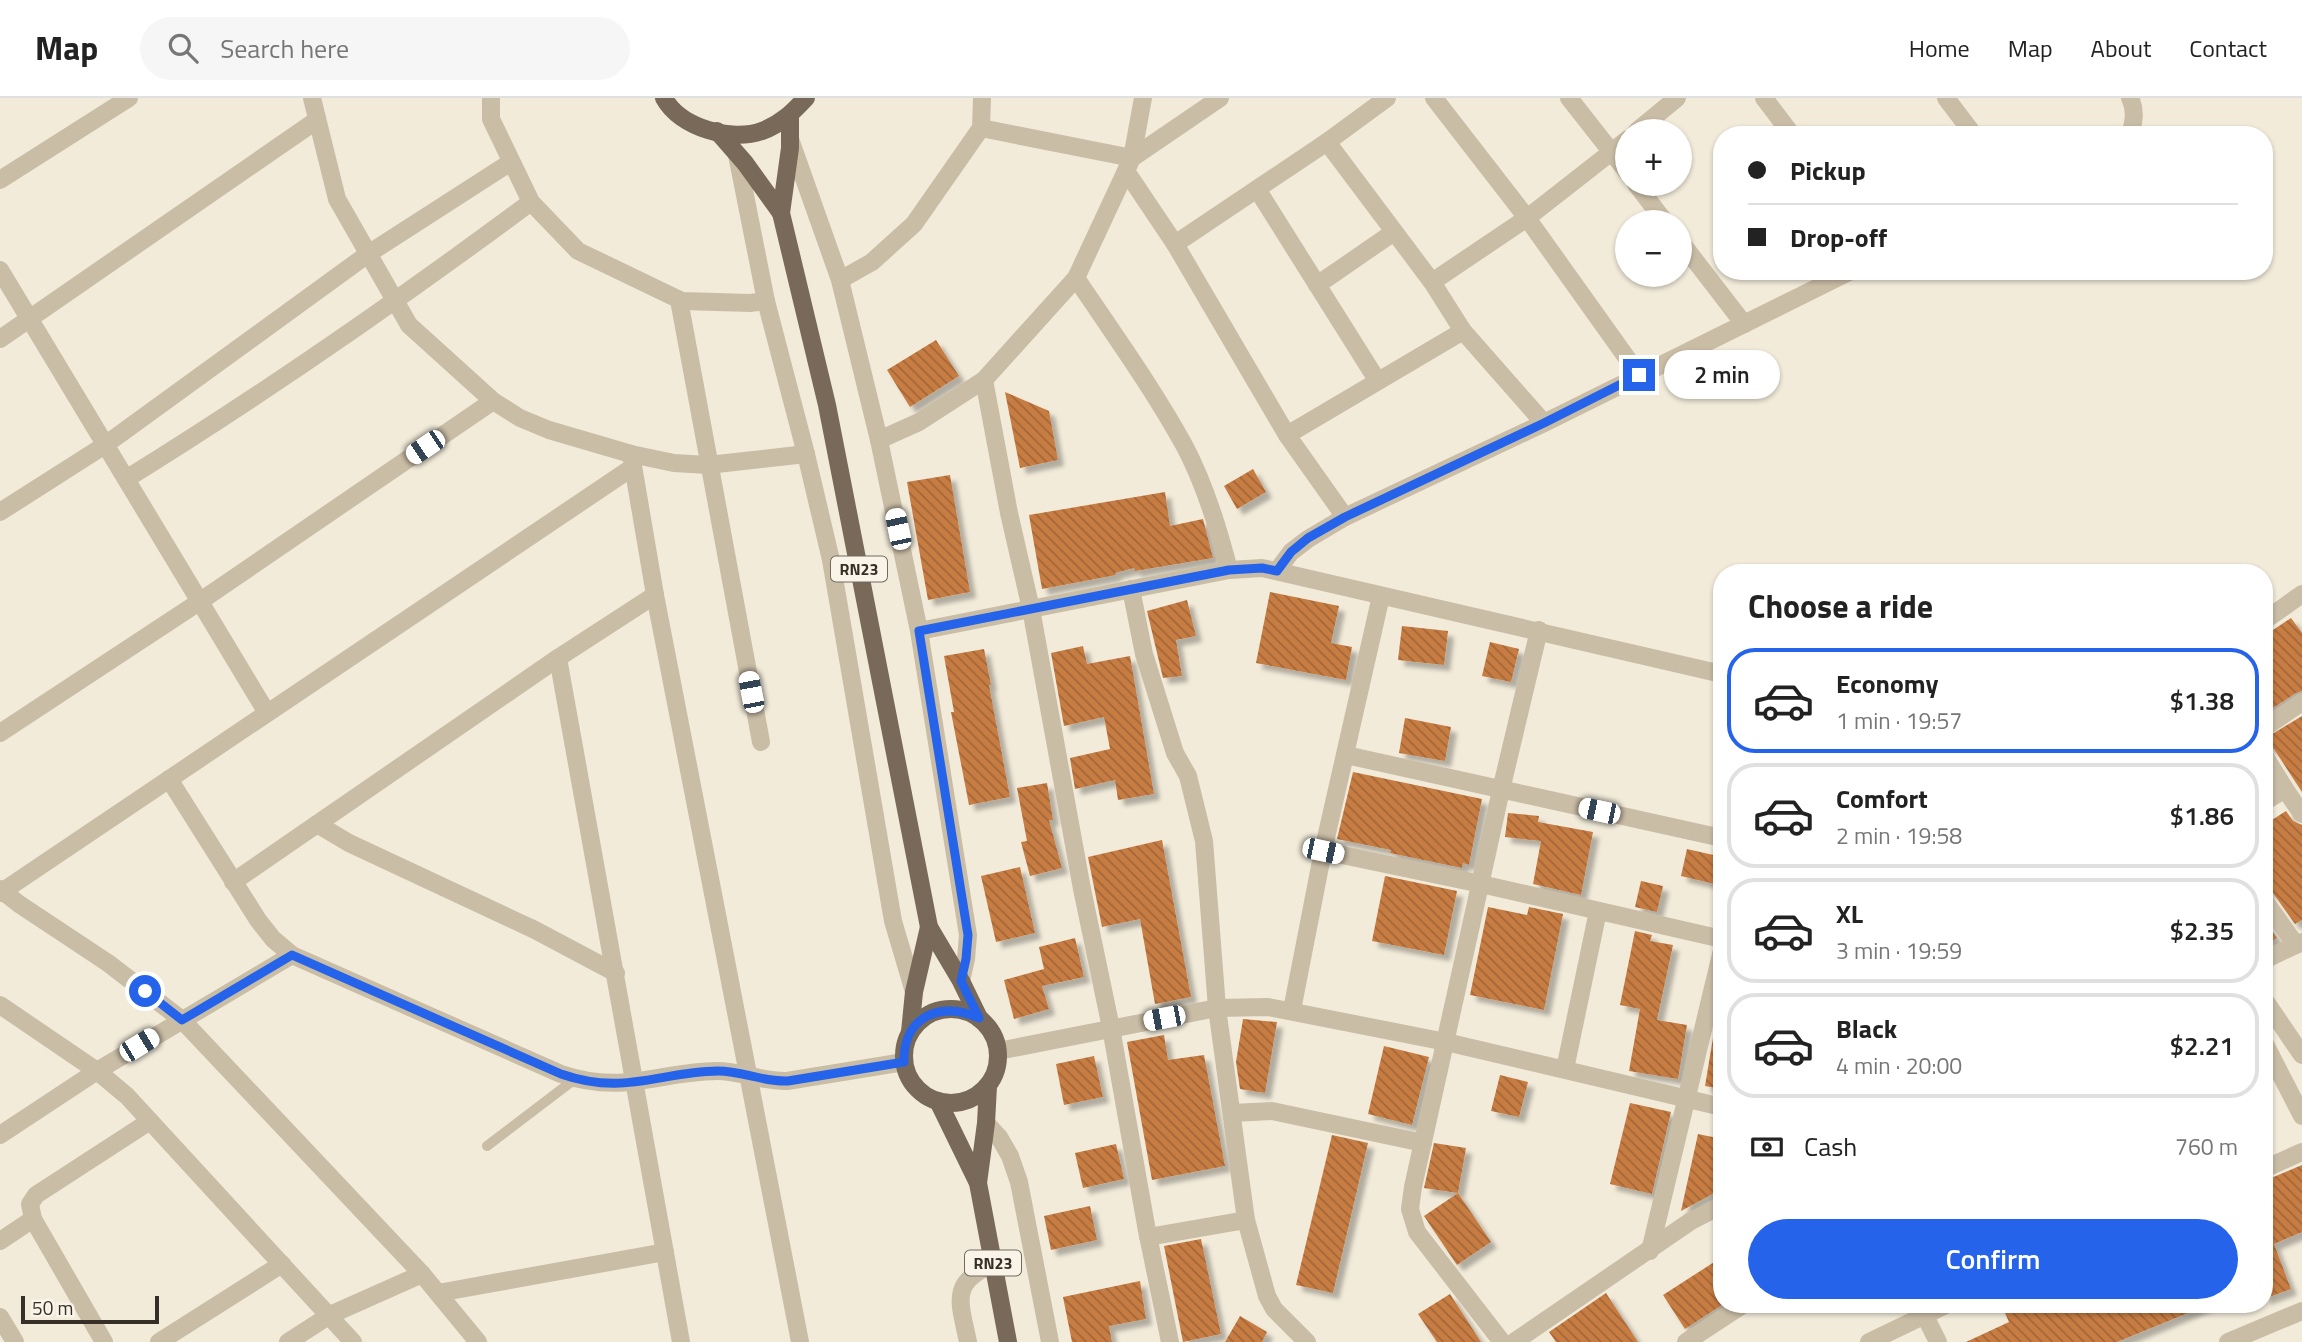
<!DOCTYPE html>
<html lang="en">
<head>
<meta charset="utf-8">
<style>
  :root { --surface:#fff; --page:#f6f6f6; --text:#222; --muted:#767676; --line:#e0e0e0; --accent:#2563eb }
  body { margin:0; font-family:"Titillium Web",sans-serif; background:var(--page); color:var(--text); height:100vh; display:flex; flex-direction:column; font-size:26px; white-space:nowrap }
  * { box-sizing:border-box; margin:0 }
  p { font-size:23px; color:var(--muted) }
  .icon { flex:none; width:38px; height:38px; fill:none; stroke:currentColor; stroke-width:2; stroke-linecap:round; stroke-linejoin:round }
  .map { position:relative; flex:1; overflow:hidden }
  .details { position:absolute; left:1713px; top:466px; width:560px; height:749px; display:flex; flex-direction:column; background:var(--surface); border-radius:28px; box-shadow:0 2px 5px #0004 }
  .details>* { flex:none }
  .guide { position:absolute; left:1713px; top:28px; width:560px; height:154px; border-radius:28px; box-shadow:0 2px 5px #0004; display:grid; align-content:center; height:154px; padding:0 35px; background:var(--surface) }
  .tools { position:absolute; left:1615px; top:21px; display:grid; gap:14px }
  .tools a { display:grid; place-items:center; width:77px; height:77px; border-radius:50%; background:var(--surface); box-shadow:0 2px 5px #0004; font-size:35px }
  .scale { position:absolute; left:21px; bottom:18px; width:138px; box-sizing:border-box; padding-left:7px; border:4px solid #362f27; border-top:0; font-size:19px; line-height:24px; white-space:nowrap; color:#362f27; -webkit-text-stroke:5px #f9f4e7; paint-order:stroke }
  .end { position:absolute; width:32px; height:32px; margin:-16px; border:9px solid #2563eb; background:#fff; box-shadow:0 0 0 4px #fff }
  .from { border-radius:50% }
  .bubble { position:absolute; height:49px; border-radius:24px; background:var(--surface); box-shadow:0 2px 5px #0004; font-size:23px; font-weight:600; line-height:49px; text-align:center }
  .car { position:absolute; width:21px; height:42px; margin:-21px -10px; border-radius:9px; box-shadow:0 0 5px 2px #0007; background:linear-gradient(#fff 24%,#345 0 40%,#fff 0 76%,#345 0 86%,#fff 0) }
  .guide b { display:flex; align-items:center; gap:24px; height:66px; font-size:26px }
  .guide b+b { border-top:2px solid var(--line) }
  .guide i { width:18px; height:18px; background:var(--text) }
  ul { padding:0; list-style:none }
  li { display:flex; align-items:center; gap:21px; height:105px; margin:0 14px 10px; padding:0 21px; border:4px solid var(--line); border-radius:28px }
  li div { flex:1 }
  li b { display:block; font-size:26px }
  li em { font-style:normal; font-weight:600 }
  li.on { border-color:var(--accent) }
  li>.icon { width:63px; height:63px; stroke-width:1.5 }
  h2 { padding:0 35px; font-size:32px; line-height:84px }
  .pay { display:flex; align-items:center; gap:18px; height:77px; padding:0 35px; font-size:26px }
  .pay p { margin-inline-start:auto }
  .button { display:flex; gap:14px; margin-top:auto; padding:14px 35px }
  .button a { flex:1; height:80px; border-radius:42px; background:var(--accent); color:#fff; font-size:28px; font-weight:600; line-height:80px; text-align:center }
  header { display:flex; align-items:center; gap:42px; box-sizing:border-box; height:98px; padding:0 35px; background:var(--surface); border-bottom:2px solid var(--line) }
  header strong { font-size:33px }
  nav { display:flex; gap:38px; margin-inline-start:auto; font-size:24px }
  .search { width:490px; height:63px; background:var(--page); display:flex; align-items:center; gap:18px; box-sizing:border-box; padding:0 24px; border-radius:38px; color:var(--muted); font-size:26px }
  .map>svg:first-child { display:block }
  .building { fill:url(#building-back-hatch); filter:url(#shadow) }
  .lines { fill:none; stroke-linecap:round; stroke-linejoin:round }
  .service { stroke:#cabda6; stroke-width:10 }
  .minor { stroke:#cabda6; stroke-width:18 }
  .primary { stroke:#786958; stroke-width:18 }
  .route { stroke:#2563eb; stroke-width:9 }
  .labels { text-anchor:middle; stroke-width:7; stroke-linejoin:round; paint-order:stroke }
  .shield { fill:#f9f4e7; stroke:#706a61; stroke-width:2 }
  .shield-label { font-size:16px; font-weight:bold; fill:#362f27 }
</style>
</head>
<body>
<header>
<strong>Map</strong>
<div class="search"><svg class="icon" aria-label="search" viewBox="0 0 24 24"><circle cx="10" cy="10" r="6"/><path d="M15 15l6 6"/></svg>Search here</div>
<nav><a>Home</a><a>Map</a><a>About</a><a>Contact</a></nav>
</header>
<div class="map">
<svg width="2302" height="1244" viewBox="0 0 2302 1244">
  <defs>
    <pattern id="building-back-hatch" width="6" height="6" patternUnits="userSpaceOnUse" patternTransform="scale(1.75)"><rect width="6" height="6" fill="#c77c43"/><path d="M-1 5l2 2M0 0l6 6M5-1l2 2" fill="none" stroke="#a26638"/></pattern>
    <filter id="shadow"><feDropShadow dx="6" dy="6" stdDeviation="2" flood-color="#0004"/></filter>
  </defs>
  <rect width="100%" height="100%" fill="#f2ebda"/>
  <!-- building -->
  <g class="building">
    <polygon points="936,242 959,278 910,309 887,272"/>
    <polygon points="1005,294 1049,313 1058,362 1020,370"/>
    <polygon points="1253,371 1266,394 1237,411 1224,388"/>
    <polygon points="950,377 970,494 928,502 907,384"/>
    <polygon points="1165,394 1170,428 1203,421 1213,460 1135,473 1134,470 1115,475 1116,477 1042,491 1029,417"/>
    <polygon points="1270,494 1339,508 1331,545 1352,549 1346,582 1256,565"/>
    <polygon points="1187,502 1196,538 1176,542 1182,578 1163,580 1147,513"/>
    <polygon points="2291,520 2302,535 2302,593 2296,595 2264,616 2264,538"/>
    <polygon points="1402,528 1448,533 1444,567 1398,562"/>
    <polygon points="1490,544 1519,551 1511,584 1482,578"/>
    <polygon points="1083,548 1087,566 1130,558 1154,696 1118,702 1115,682 1075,691 1070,660 1110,651 1104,619 1064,628 1051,555"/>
    <polygon points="984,551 991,587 989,587 1010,699 969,707 951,614 954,614 944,558"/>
    <polygon points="2302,618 2302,694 2274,651 2264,646 2264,641"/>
    <polygon points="1405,620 1451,629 1445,663 1399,655"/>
    <polygon points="1353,674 1482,701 1469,767 1463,765 1462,770 1390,755 1391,752 1337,741"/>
    <polygon points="1047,685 1053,722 1049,722 1062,770 1030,778 1021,744 1027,743 1017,690"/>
    <polygon points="2286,713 2293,723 2302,727 2302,822 2295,826 2273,795 2264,791 2264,727"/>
    <polygon points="1508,715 1539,718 1538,724 1593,734 1581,797 1533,786 1541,743 1505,739"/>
    <polygon points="1162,742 1191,899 1155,906 1140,821 1102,829 1088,759"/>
    <polygon points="1687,751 1722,759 1719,787 1681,778"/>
    <polygon points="1020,769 1035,835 996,844 981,778"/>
    <polygon points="1385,778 1457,793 1444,857 1372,843"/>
    <polygon points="1641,783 1663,788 1657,814 1635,809"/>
    <polygon points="1488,809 1527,817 1529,809 1563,816 1544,912 1470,897"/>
    <polygon points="2264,822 2277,840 2264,849"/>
    <polygon points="1635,833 1652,837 1650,843 1673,847 1657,922 1687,927 1678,981 1629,973 1640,911 1620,907"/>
    <polygon points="1075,840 1084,879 1042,888 1049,911 1014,921 1004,882 1044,871 1039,849"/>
    <polygon points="1243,921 1277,924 1265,995 1240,991 1236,964"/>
    <polygon points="1714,934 1722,935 1722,991 1705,988"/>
    <polygon points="1164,937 1168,962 1204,957 1225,1068 1152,1082 1127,944"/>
    <polygon points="1384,948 1429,959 1412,1027 1368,1016"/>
    <polygon points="1094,958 1103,999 1064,1007 1056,966"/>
    <polygon points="1500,977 1528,984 1519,1019 1491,1013"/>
    <polygon points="1630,1005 1671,1014 1652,1096 1610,1086"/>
    <polygon points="1698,1036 1722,1041 1722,1091 1681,1113"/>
    <polygon points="1332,1037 1368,1045 1333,1195 1296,1187"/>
    <polygon points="1434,1045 1466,1050 1458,1095 1424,1090"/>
    <polygon points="1116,1046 1124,1081 1083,1090 1075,1055"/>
    <polygon points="2302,1067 2302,1134 2274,1146 2291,1191 2264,1201 2264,1083"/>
    <polygon points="1458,1095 1491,1144 1457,1167 1424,1118"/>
    <polygon points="1090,1108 1097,1142 1051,1152 1044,1118"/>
    <polygon points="1201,1141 1221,1236 1183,1244 1164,1148"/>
    <polygon points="1722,1159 1722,1207 1685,1231 1663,1197"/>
    <polygon points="1140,1183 1146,1221 1109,1228 1112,1244 1072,1244 1063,1199"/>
    <polygon points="1606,1195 1638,1244 1556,1244 1549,1234"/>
    <polygon points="1450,1196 1481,1244 1437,1244 1418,1216"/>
    <polygon points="2001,1206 2210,1206 2117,1244 1966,1244 2009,1224"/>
    <polygon points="1240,1218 1267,1234 1262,1244 1225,1244"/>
  </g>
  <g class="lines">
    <!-- service -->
    <polyline class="service" points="487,1048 575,981"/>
    <!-- minor -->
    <g class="minor">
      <polyline points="312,0 337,101 409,227 493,303 520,320 549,332 631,356 674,365 708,367 806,356"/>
      <polyline points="491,0 491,21 531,104 578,153 682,203 750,205 766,203"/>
      <polyline points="1434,0 1527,120 1639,277"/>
      <polyline points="1569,0 1628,75"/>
      <polyline points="1764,0 1792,37"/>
      <polyline points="1946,0 1974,37"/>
      <polyline points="981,30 1132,60 1220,0"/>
      <polyline points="1637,33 1677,0"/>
      <path d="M2130,37C2134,24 2136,12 2130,0"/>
      <polyline points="790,41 840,182 879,342 919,533 968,837 966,861 961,883"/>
      <polyline points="1327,44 1432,184 1463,233 1544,325"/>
      <polyline points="737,57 766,203 806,356 831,462 893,823 914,894"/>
      <polyline points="1126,73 1175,146 1287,337 1345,419"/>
      <polyline points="0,82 129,0"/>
      <polyline points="1636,86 1665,124"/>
      <polyline points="1257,91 1377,282"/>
      <polyline points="1680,143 1744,226"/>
      <polyline points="1175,146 1327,44 1387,0"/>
      <polyline points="0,172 267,615"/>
      <path d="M1076,180C1113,235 1152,289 1184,347C1205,386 1218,429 1229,472"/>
      <polyline points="840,182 872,164 914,126 981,30 982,0"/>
      <polyline points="1432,184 1527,120 1628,41"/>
      <polyline points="1317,187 1394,134"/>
      <polyline points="679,202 761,644"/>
      <polyline points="0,241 317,22"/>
      <polyline points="984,282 1009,415 1031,511 1082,791 1111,930 1147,1133 1170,1244"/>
      <polyline points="1287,337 1463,233"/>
      <polyline points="879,342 919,324 984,282 1076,180 1132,60 1143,0"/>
      <polyline points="631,356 655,497 800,1244"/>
      <path d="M126,381C265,295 399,202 531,104"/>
      <polyline points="0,414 105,347 368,156 511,64"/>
      <polyline points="1277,473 1291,454 1308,441 1345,419 1544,325 1851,173"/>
      <polyline points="1131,491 1144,556 1175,655 1188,678 1204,743 1217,910 1246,1122 1267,1198 1274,1211 1307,1244"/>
      <polyline points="2264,523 2302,496"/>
      <polyline points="919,533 1229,472 1262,470 1722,576"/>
      <polyline points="558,560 681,1244"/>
      <polyline points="2264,630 2302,604"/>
      <polyline points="0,635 199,504 493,303"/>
      <polyline points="1346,657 1722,740"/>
      <polyline points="2264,657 2285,691 2264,704"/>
      <path d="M169,681L258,822L273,841L292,857L561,976C624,997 657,974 717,973C741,973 763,984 787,983L904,964"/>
      <polyline points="2285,691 2302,716"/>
      <polyline points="317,726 349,745 535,832 616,875"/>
      <polyline points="1323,753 1481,786 1722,841"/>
      <polyline points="233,784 558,560 655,497"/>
      <polyline points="0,791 19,806 108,865 182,922 422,1176 478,1244"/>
      <polyline points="0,795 633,369"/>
      <polyline points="2264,802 2296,847"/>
      <polyline points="2264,862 2302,844"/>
      <polyline points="2264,901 2302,957"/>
      <polyline points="0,907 97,973 127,998 353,1244"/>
      <polyline points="1292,912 1323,753 1381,498"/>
      <polyline points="2264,944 2302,1018"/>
      <polyline points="998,953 1217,910 1268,909 1446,944 1722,1009"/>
      <polyline points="1565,971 1598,813"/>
      <polyline points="1232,1015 1272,1013 1423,1045"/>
      <polyline points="986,1025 999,1039 1010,1058 1019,1084 1050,1244"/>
      <polyline points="0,1037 97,973 292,857"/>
      <polyline points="2264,1071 2302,1054"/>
      <polyline points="1148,1139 1246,1122"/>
      <polyline points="0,1143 33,1121"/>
      <polyline points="1650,1153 1722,852"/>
      <polyline points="438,1195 665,1154"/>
      <polyline points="1924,1216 1938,1244"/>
      <polyline points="0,1219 15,1244"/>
      <polyline points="104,1244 33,1121 30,1106 36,1097 150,1023"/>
      <polyline points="159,1244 282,1166"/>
      <polyline points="288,1244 330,1217 422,1176"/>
      <path d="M968,1244C960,1204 949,1185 993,1166"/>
      <polyline points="1502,1244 1417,1134 1410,1111 1413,1089 1501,692 1539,532"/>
      <polyline points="1514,1244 1691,1123 1722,1107"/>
      <polyline points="1686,1244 1744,1206"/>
      <polyline points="1869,1244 1948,1206"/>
      <polyline points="2228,1244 2302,1213"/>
    </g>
    <!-- primary -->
    <g class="primary">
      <path d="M664,0C680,30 732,44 762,33C781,26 793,14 806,0"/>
      <polyline points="790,17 790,50 781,115 827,307 929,829 961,883 979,920"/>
      <polyline points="717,33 745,65 781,115"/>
      <circle cx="951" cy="958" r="47"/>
      <polyline points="910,934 914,894 929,829"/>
      <polyline points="938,1003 978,1085 1008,1244"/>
      <polyline points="978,1085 986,1025 988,988"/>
    </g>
  </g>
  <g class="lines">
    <!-- route -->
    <path class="route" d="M145,893L182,922L292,857L561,976C624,998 658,974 718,973C742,973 763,984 788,983L904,964C903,919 940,902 979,920L961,883L966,861L968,837L919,533L1229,472L1262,470L1277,473L1291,454L1308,440L1345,419L1544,325L1639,277"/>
  </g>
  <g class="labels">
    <!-- shield labels -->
    <g class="shield">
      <rect x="831" y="458.5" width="56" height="25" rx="5"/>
      <rect x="965" y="1152.5" width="56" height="25" rx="5"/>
    </g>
    <g class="shield-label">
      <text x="859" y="477">RN23</text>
      <text x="993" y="1171">RN23</text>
    </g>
  </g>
</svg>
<div class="tools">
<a>+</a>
<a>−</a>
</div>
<div class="scale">50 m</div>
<i class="end from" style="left:145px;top:893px"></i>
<i class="end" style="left:1639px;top:277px"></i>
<div class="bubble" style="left:1664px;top:252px;width:116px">2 min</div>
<i class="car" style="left:425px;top:349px;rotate:236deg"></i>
<i class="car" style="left:898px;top:431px;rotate:348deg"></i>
<i class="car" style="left:751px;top:594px;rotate:349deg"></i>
<i class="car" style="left:1599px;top:713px;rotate:282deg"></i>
<i class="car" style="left:1323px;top:753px;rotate:102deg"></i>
<i class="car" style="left:1164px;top:920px;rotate:259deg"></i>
<i class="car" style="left:139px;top:947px;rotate:59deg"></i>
<div class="guide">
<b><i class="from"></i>Pickup</b>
<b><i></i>Drop-off</b>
</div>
<section class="details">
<h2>Choose a ride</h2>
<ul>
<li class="on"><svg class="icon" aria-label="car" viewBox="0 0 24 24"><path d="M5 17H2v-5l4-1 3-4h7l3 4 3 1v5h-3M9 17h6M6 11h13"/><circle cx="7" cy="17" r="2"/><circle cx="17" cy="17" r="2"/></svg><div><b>Economy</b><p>1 min · 19:57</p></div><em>$1.38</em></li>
<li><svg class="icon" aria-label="car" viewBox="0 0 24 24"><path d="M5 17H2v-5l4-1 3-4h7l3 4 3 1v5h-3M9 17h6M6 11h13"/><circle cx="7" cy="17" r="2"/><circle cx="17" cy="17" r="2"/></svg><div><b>Comfort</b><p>2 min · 19:58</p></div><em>$1.86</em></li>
<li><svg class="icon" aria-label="car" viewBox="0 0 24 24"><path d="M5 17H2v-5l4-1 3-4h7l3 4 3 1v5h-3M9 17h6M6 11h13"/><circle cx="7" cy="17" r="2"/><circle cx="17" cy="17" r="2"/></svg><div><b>XL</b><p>3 min · 19:59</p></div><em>$2.35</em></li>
<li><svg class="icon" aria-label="car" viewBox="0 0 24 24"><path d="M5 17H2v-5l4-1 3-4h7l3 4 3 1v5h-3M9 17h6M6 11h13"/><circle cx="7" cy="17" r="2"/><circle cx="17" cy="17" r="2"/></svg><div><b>Black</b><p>4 min · 20:00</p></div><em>$2.21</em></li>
</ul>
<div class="pay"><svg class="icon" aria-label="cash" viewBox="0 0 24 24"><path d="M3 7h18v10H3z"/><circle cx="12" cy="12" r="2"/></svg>Cash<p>760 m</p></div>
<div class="button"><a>Confirm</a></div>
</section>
</div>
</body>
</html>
